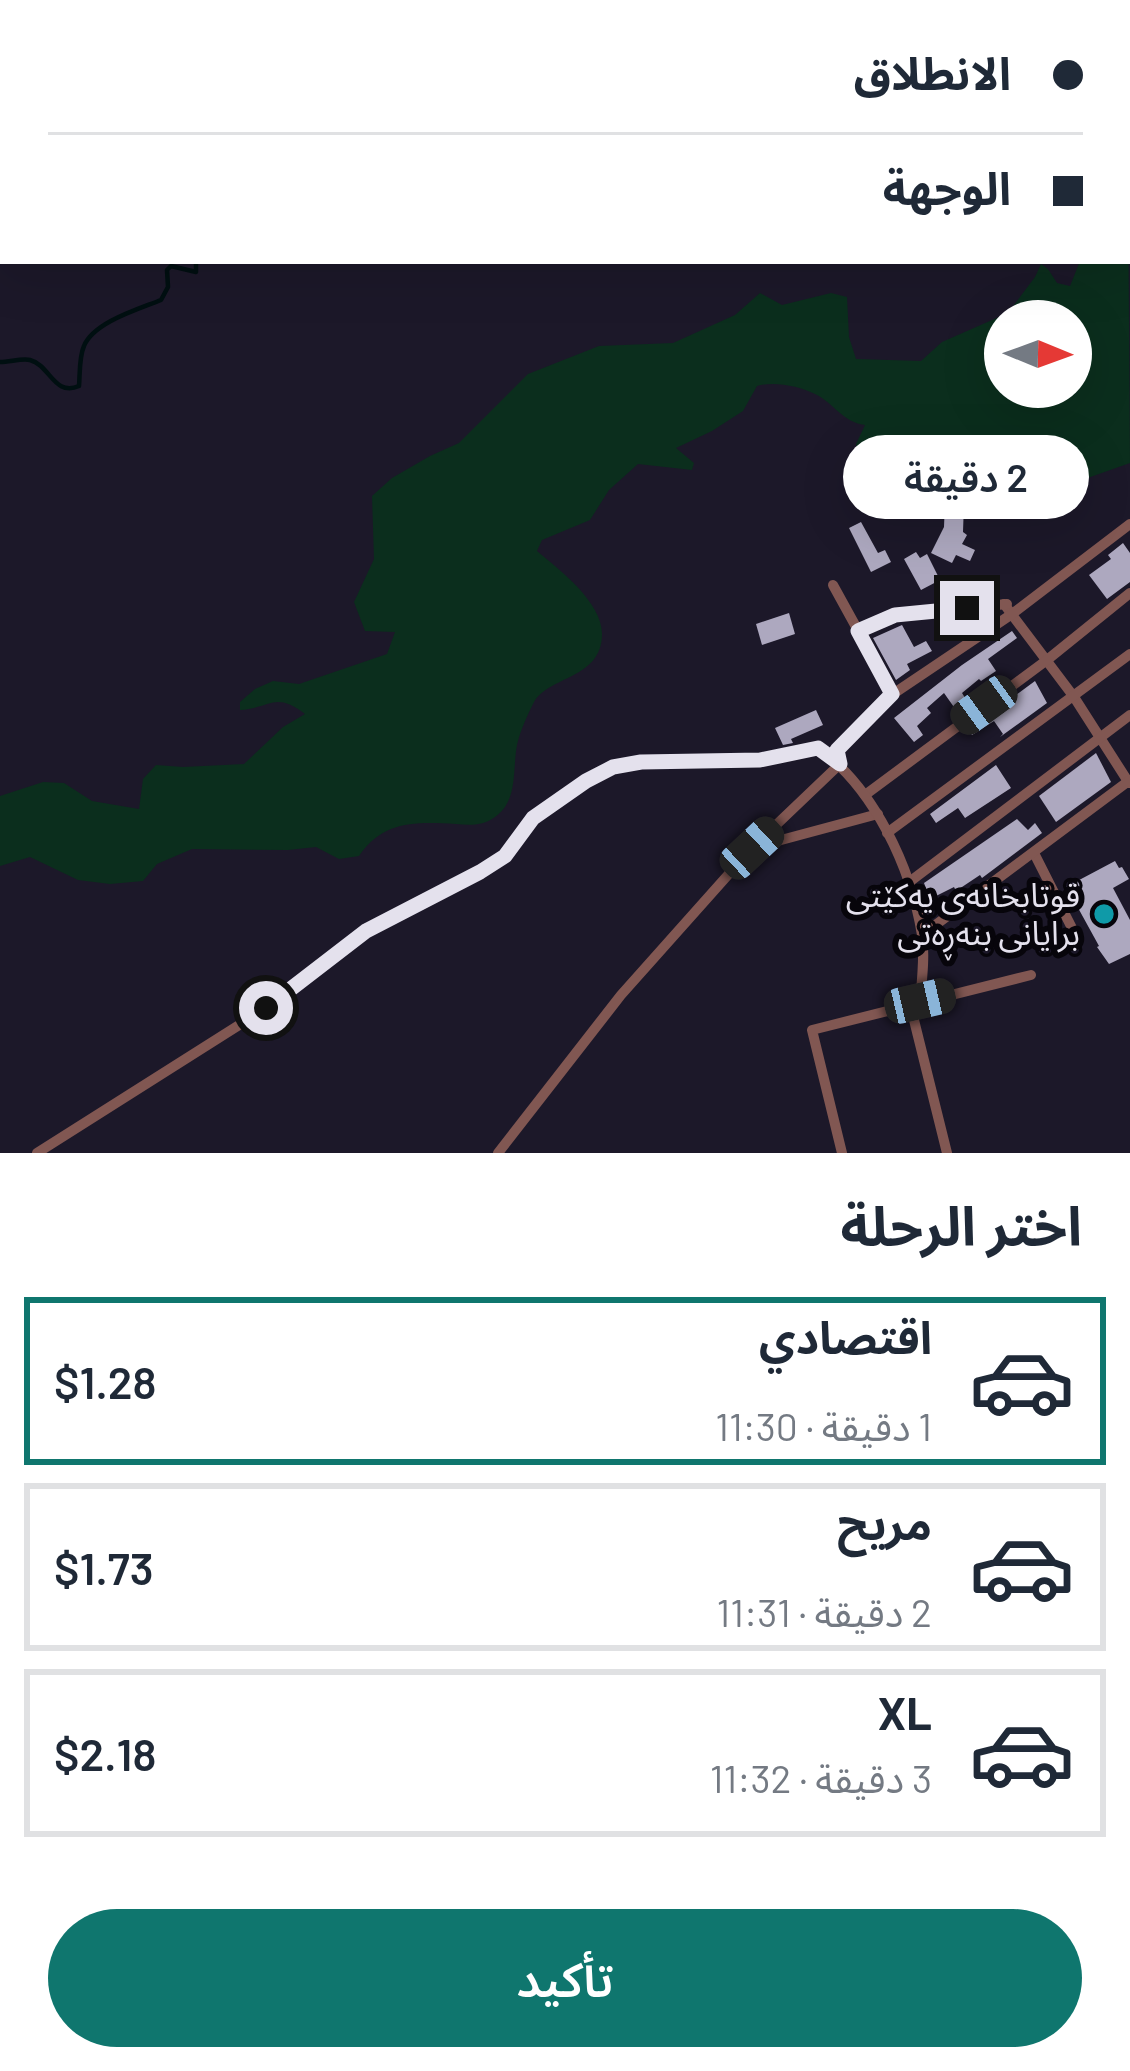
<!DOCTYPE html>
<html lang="ar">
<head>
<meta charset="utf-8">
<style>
  :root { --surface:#fff; --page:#f6f6f7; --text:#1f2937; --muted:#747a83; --line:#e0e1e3; --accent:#0f766e }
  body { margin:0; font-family:Barlow,"Noto Sans Arabic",sans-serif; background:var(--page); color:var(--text); direction:rtl; height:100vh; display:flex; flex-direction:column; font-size:45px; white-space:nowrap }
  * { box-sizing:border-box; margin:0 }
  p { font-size:39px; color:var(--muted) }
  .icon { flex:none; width:66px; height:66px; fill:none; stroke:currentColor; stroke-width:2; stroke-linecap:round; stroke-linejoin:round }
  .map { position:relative; height:1153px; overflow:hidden; direction:ltr }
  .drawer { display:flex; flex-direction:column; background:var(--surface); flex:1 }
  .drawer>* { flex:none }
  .top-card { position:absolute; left:0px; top:0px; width:1131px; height:264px; box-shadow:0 12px 48px #0002; direction:rtl; display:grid; align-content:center; height:264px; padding:0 48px; background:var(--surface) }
  .needle { width:78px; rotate:91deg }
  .buttons { position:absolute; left:984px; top:300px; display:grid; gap:24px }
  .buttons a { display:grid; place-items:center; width:108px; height:108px; border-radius:50%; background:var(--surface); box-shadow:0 12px 48px #0002; font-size:60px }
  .end { position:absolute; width:54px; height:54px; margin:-27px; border:15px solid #e4e1ed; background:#111; box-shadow:0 0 0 6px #111 }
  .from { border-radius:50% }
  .bubble { position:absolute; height:84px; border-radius:42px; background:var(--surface); box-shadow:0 12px 48px #0002; font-size:39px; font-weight:600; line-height:84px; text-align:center; direction:rtl }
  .car { position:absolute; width:36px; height:72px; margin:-36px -18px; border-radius:15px; box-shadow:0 0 9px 3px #0007; background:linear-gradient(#222 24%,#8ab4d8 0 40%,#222 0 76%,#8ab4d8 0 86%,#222 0) }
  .top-card b { display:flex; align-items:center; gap:42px; height:114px; font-size:45px }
  .top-card b+b { border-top:3px solid var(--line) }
  .top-card i { width:30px; height:30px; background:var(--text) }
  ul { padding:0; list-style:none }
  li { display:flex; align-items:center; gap:36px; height:168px; margin:0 24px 18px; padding:0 24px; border:6px solid var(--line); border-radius:0px }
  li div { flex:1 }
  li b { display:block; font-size:45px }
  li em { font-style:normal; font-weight:600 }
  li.active { border-color:var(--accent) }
  li>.icon { width:108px; height:108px; stroke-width:1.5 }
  h2 { padding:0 48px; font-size:54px; line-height:144px }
  .action { display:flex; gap:24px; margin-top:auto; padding:24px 48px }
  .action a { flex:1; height:138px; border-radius:72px; background:var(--accent); color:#fff; font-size:48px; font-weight:600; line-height:138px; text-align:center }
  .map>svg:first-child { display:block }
  .green { fill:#0b2e1d; fill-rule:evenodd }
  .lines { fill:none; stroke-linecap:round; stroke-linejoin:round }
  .stream { stroke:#000f11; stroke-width:4.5 }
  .building { fill:#ada8bf }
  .street { stroke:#815752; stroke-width:10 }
  .route { stroke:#e4e1ed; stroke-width:15 }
  .culture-dot { fill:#0f9aa8; stroke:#07050b; stroke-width:4.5 }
  .labels { text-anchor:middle; stroke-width:12; stroke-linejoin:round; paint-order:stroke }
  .poi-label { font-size:33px; fill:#e4e1ed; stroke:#07050b; text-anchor:end }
</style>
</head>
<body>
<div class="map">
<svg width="1130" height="1153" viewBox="0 0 1130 1153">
  <rect width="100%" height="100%" fill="#1c1829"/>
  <!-- green -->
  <path class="green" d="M1128,182L1130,463L1082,480L1043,438L1034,470L956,474L859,463L856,444L865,425C842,422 834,403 815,394C799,386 774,381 757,386L743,411L712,431L676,448L694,463L692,470L638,464L609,490L590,520L542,540L537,551C560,570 603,603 602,635C601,679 549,676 534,702C528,714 520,731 517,745C512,771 519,803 492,819C481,826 469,825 456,824C416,822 384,820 359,856L339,859L316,847L288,850L192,849L157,864L143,881L110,884L78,880L30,857L0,866V796L43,782L64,783L92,801L139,809L143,779L156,765L183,767L244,764L283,727L305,714C275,691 271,708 240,710V702L255,689L273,681L299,684L387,654L395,632L365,631L354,602L374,559L372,496L392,478L430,456L459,443L528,374L599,346L673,343L735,315L760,293L782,305L831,293L847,297L849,337L856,359L921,361L942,342L1008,313L1035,277L1041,264L1048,269L1057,283L1070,286L1080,261H1128ZM1005,321H1071V387H1005Z"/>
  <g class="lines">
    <!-- stream -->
    <g class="stream">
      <polyline points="735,3 736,0"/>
      <path d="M0,362C10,362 22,358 30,360C50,365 54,397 79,386C80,374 79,357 84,346C94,322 139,309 161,300L168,287L167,270L171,266L196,272V261"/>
    </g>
  </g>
  <!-- building -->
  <g class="building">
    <polygon points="945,502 964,503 963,532 967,535 962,544 975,550 970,561 956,555 952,563 931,553 944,527"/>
    <polygon points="861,522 878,553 885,550 891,562 871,572 849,528"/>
    <polygon points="1123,543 1130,553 1130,582 1107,599 1089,575 1111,559 1108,555"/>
    <polygon points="916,552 920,558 927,554 940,580 921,590 904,559"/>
    <polygon points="789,613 795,634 762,645 756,624"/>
    <polygon points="902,625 914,647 926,641 932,651 907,664 910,670 896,680 873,638"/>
    <polygon points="1012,631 1017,638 988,659 996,671 981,681 979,679 962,693 967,701 956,710 944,693 927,708 931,713 917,726 923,735 914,742 894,718 962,665"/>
    <polygon points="1035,681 1047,703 1000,737 1003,734 994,721 972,735 969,730"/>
    <polygon points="816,710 823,725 791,739 793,743 783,745 775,728"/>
    <polygon points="1096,753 1111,782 1056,822 1039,796"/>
    <polygon points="996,765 1011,788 965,818 958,808 936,823 930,814"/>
    <polygon points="1017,819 1028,830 1035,823 1042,833 982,878 980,875 956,891 954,887 934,897 930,889 927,891 924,883"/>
    <polygon points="1115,861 1119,868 1122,867 1129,879 1113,888 1130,920 1130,954 1109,964 1097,947 1099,946 1077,906 1075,907 1070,898 1072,896 1066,887"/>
  </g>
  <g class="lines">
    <!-- street -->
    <g class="street">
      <polyline points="833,585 893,694"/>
      <polyline points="1004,604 1074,697 1129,783"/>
      <polyline points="858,631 895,615 1007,604"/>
      <polyline points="865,795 1047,660 1130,593"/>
      <polyline points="887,833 1130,654"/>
      <polyline points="755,847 878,814"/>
      <polyline points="1034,853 1076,936"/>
      <polyline points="908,883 1130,715"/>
      <polyline points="922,935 1130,780"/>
      <polyline points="910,1004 947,1153"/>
      <path d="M37,1153L266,1008L366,931L480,872L505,856L533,818L586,780L613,767L641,762L760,760L818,748C874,788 911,867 922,935C925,956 922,980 920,1001"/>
      <polyline points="498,1153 621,995 752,848 840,764 837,750 893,694 1012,614 1130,524"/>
      <polyline points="842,1153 812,1030 1031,975"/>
    </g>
  </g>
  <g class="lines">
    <!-- route -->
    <polyline class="route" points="266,1008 366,931 480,872 505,856 533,818 586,781 613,767 641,762 760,760 818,748 840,764 837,750 892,694 858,631 895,615 967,608"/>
  </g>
  <!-- markers -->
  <circle class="culture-dot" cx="1104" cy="914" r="12"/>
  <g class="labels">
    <!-- poi labels -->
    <g class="poi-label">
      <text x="1080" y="907">قوتابخانەی یەکێتی<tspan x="1080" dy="38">برایانی بنەڕەتی</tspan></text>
    </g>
  </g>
</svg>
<div class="buttons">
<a><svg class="needle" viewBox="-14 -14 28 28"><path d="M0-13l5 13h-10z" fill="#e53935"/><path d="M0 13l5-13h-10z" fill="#747a83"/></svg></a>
</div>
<i class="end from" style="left:266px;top:1008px"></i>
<i class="end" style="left:967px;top:608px"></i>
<div class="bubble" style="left:843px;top:435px;width:246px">2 دقيقة</div>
<i class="car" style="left:984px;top:705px;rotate:234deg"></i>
<i class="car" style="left:752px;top:848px;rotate:47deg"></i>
<i class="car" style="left:920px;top:1001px;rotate:77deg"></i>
<div class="top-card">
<b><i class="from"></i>الانطلاق</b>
<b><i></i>الوجهة</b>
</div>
</div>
<section class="drawer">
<h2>اختر الرحلة</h2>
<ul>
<li class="active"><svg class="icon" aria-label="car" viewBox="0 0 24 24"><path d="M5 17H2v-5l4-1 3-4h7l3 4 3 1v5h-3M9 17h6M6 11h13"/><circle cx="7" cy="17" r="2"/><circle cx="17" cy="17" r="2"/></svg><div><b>اقتصادي</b><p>1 دقيقة · 11:30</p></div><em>$1.28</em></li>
<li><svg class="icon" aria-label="car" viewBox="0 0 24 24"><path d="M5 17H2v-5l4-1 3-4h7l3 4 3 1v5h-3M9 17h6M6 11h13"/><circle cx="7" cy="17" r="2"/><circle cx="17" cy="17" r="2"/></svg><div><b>مريح</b><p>2 دقيقة · 11:31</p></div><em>$1.73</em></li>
<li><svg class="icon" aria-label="car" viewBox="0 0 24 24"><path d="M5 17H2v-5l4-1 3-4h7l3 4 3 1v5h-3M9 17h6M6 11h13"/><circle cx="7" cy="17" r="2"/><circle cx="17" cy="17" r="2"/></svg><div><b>XL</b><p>3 دقيقة · 11:32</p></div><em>$2.18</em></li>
</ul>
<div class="action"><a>تأكيد</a></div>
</section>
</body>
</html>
